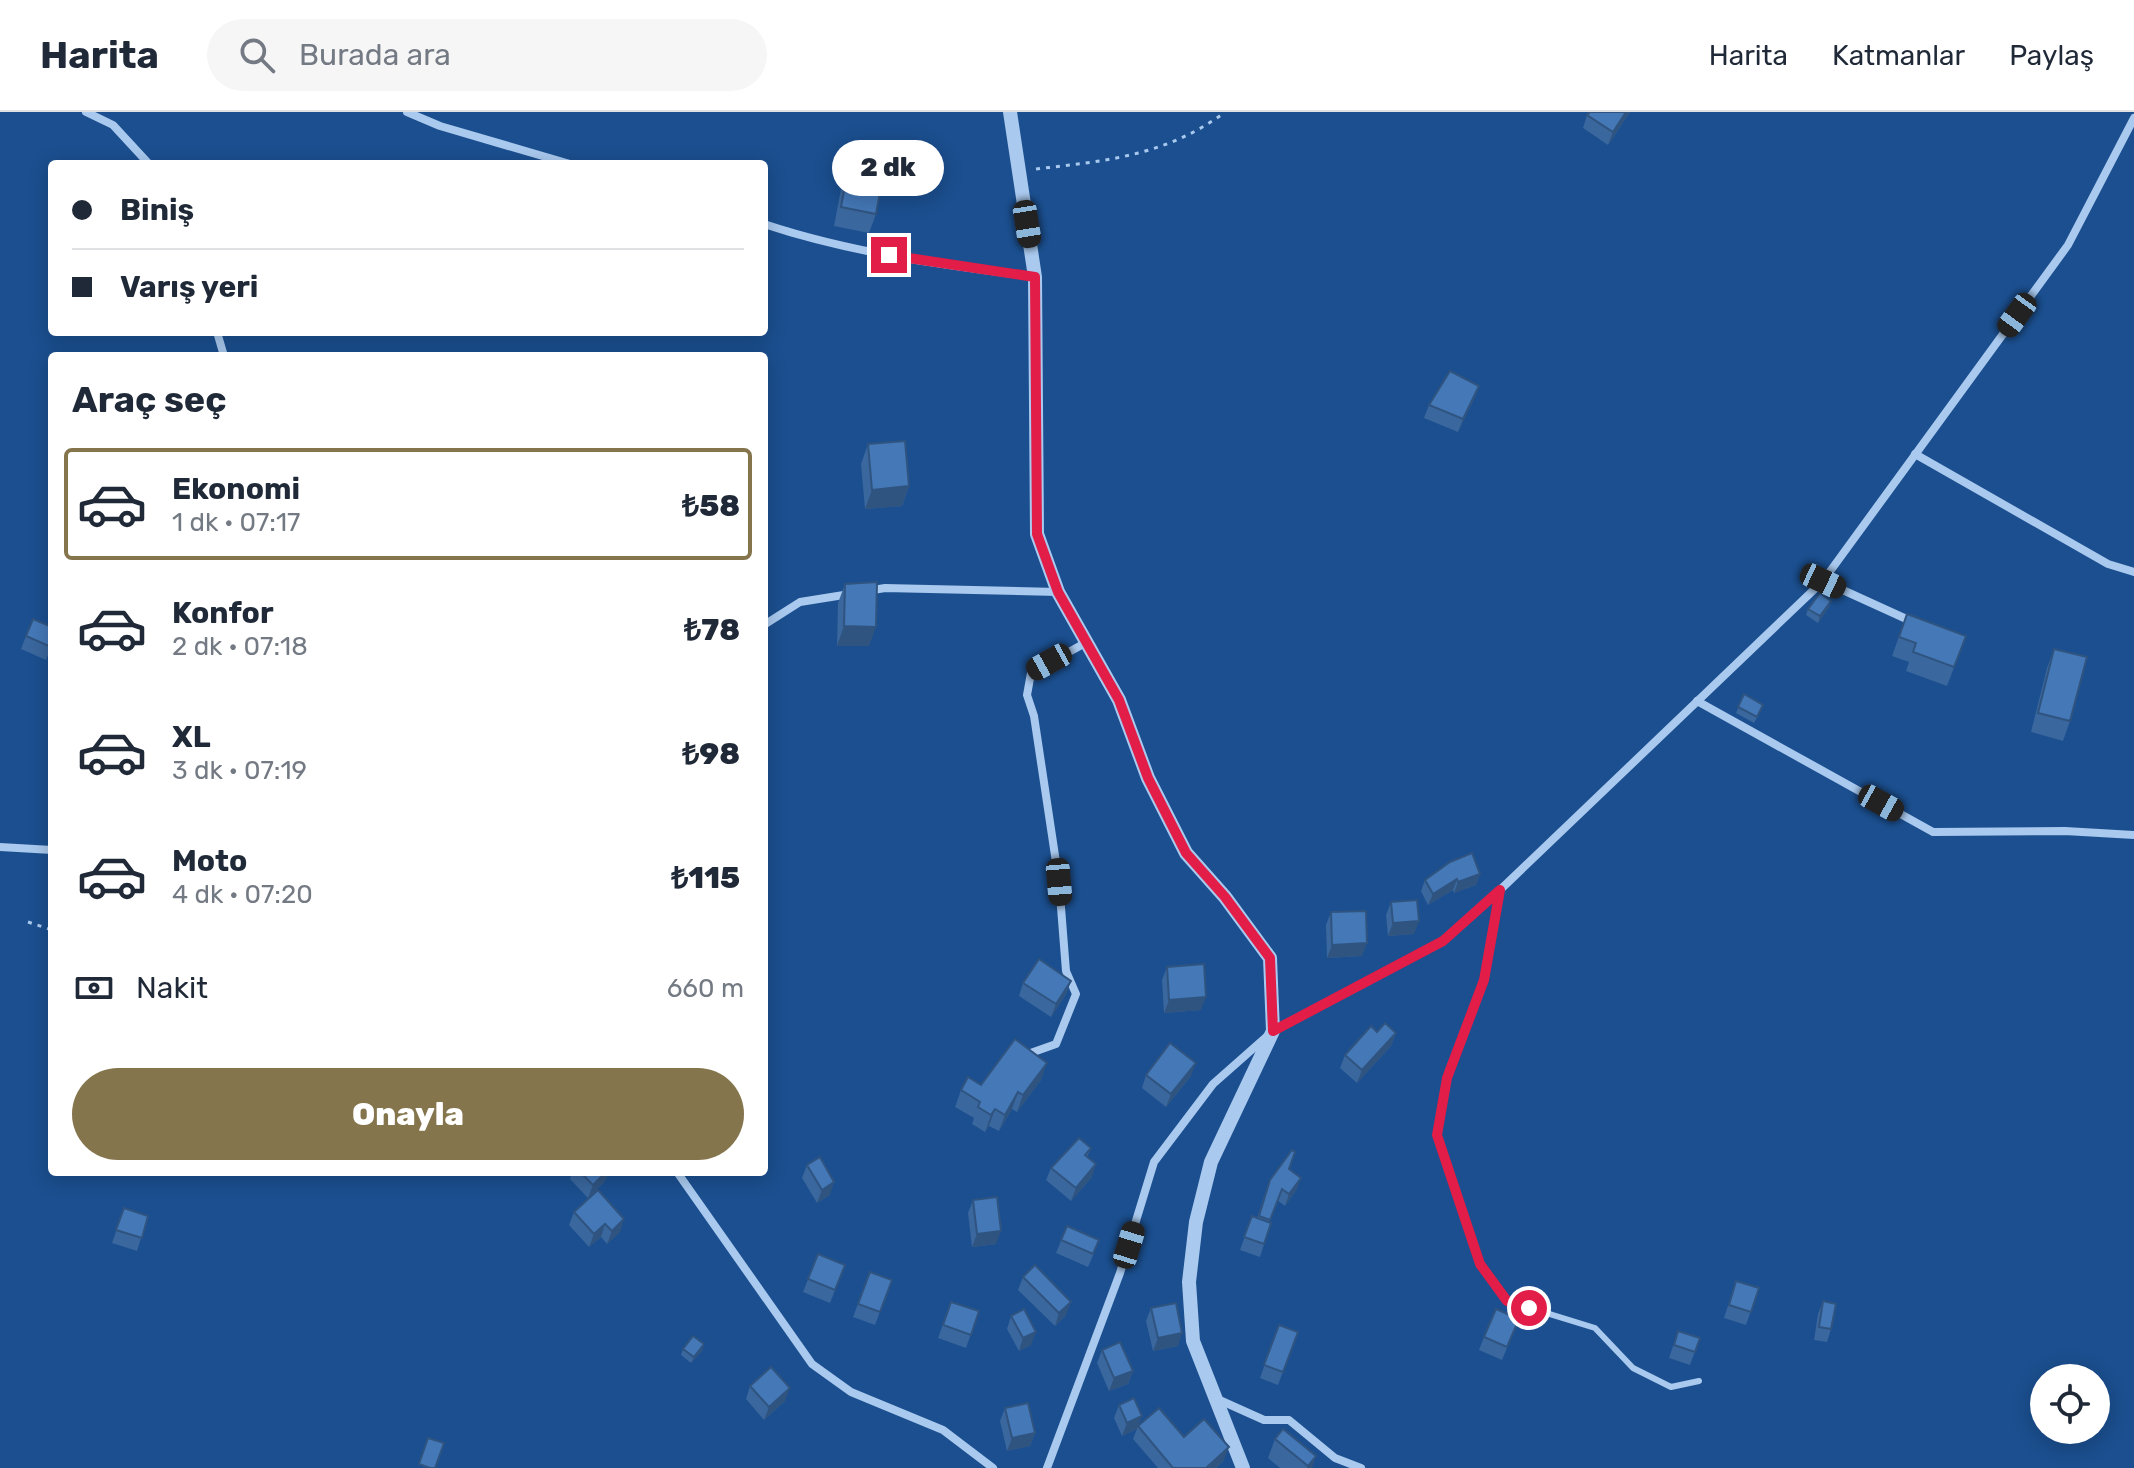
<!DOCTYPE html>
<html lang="tr">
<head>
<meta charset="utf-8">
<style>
  :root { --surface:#fff; --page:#f6f6f7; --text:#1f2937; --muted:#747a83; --line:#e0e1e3; --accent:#84754c }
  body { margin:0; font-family:Rubik,sans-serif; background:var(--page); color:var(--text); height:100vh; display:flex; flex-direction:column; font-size:30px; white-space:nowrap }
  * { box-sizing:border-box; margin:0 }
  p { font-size:26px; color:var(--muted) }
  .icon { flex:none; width:44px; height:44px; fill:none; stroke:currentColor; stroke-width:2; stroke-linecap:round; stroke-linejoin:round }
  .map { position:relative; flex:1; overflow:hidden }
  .panel { position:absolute; left:48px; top:240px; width:720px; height:824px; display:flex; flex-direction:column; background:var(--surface); border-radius:8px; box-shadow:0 4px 20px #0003 }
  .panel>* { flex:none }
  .top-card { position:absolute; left:48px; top:48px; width:720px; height:176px; border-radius:8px; box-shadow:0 4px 20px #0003; display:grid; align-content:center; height:176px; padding:0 24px; background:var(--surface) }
  .controls { position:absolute; left:2030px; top:1252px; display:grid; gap:16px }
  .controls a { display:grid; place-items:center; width:80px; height:80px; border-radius:50%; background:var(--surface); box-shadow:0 4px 20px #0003; font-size:40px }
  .end { position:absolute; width:36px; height:36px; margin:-18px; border:10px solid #e11d48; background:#fff; box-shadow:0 0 0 4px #fff }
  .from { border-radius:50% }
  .bubble { position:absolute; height:56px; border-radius:28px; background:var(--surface); box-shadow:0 4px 20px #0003; font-size:26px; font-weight:800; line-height:56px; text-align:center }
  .car { position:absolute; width:24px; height:48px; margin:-24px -12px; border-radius:10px; box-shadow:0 0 6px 2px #0007; background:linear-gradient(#222 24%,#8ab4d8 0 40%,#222 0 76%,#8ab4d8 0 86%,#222 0) }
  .top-card b { display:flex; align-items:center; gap:28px; height:76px; font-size:30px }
  .top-card b+b { border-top:2px solid var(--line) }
  .top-card i { width:20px; height:20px; background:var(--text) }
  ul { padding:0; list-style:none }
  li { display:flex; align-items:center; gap:24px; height:112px; margin:0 16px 12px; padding:0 8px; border:4px solid transparent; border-radius:8px }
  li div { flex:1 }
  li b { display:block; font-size:30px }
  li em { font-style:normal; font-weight:800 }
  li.current { border-color:var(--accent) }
  li>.icon { width:72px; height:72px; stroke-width:1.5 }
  h2 { padding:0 24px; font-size:36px; line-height:96px }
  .pay { display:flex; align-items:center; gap:20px; height:88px; padding:0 24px; font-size:30px }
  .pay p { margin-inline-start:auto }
  .action { display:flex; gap:16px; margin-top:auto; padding:16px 24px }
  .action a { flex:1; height:92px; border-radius:48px; background:var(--accent); color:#fff; font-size:32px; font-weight:800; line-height:92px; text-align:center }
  header { display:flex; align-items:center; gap:48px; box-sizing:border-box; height:112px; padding:0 40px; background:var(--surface); border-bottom:2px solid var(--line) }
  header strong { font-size:38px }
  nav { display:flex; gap:44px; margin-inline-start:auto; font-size:28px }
  .search { width:560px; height:72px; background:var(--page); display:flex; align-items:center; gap:20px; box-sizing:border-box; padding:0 28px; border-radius:44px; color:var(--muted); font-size:30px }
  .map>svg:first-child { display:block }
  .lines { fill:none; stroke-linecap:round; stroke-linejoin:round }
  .path { stroke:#a9c9ee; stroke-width:3; stroke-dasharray:4 6; stroke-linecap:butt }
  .service { stroke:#a9c9ee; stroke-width:6 }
  .minor { stroke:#a9c9ee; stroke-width:8 }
  .tertiary { stroke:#a9c9ee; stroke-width:14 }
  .wall { fill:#3a679d }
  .shaded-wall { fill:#305480 }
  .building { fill:#4478b7; stroke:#305480; stroke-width:2 }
  .route { stroke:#e11d48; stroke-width:10 }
</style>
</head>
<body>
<header>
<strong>Harita</strong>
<div class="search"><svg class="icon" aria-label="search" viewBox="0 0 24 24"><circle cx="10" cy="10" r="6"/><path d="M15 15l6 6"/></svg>Burada ara</div>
<nav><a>Harita</a><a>Katmanlar</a><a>Paylaş</a></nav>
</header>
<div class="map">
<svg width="2134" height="1356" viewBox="0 0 2134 1356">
  <rect width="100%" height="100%" fill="#1b4f8f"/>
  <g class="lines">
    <!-- path -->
    <g class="path">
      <path d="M1036,57C1105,49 1165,44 1224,1"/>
      <polyline points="28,810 52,818"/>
    </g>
    <!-- service -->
    <polyline class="service" points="1500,780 1484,868 1447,966 1437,1023 1480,1152 1507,1189 1595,1216 1633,1256 1671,1275 1699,1269"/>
    <!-- minor -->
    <g class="minor">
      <polyline points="86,0 113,13 149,52"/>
      <polyline points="407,0 440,14 570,52"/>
      <path d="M764,112C851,141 943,153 1035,165"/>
      <polyline points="217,220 224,244"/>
      <polyline points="1915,342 2108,452 2134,460"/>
      <polyline points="1823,469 1913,510"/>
      <polyline points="867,479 885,476 1058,480"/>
      <polyline points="764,513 800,490 850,482"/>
      <polyline points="1697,589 1933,720 2065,719 2134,723"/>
      <polyline points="0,735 52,738"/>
      <polyline points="1025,943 1056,932 1076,882 1066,859 1059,770 1034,604 1027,583 1031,561 1087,530"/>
      <polyline points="677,1060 812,1252 851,1280 943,1318 993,1356"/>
      <polyline points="1215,1286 1264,1308 1289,1308 1335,1346 1361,1356"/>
      <polyline points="1047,1356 1120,1161 1154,1050 1213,972 1273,919 1443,829 1500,778 1823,469 2068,133 2134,6"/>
    </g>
    <!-- tertiary -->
    <polyline class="tertiary" points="1010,0 1035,165 1037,422 1058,480 1119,588 1148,666 1186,741 1225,785 1270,846 1273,919 1211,1050 1196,1110 1189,1170 1193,1229 1243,1356"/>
  </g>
  <!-- wall -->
  <g class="wall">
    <polygon points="1630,0 1608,33 1583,16 1587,3"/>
    <polygon points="848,57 876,102 869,121 834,114 841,77"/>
    <polygon points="1479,274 1474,287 1458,320 1424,306 1429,293"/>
    <polygon points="868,332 909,374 902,394 865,397 861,352"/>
    <polygon points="845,472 869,534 837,534 838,491"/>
    <polygon points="1831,489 1829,495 1818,511 1806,503 1808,497"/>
    <polygon points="1907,502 1966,524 1947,574 1906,559 1909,550 1892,544"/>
    <polygon points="52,515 52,533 46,548 21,537 26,524"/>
    <polygon points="2054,537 2070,609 2063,629 2031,620 2047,556"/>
    <polygon points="1744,582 1761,599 1754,611 1736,601"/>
    <polygon points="1480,762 1476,773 1454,781 1453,778 1428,793 1421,779 1425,768"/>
    <polygon points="1391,790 1414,822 1388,824 1386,803"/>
    <polygon points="1331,800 1362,844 1327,846 1326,813"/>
    <polygon points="1167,855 1201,898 1164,901 1162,868"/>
    <polygon points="1071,869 1066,882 1051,905 1019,884 1023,871"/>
    <polygon points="1377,920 1396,921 1391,934 1357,971 1340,956 1345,943"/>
    <polygon points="1146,963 1191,964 1166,995 1142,976"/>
    <polygon points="1041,968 1017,1000 1012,997 999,1019 989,1014 985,1020 972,1012 974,1006 955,995 961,978 981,973"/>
    <polygon points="1091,1036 1087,1045 1092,1065 1071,1089 1046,1068 1051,1056"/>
    <polygon points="807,1053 830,1083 817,1091 802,1066"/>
    <polygon points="572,1060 609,1060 605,1069 588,1086 570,1067"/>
    <polygon points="1270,1068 1297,1077 1285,1094 1277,1088 1269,1110 1271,1111 1260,1145 1240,1138 1252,1104 1257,1106"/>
    <polygon points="598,1078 620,1120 607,1132 601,1125 589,1135 569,1113 574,1100"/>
    <polygon points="973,1088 996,1132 972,1135 968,1101"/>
    <polygon points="124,1096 148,1104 137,1139 112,1131"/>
    <polygon points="1067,1114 1094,1141 1088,1155 1056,1141"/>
    <polygon points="818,1142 845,1153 830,1191 803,1180"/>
    <polygon points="870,1160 892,1168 875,1213 853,1205"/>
    <polygon points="1023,1165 1066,1203 1055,1214 1018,1178"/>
    <polygon points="1736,1169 1759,1176 1746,1213 1724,1206"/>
    <polygon points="1823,1189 1831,1217 1827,1230 1814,1228 1818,1202"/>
    <polygon points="951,1190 979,1199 966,1236 938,1226"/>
    <polygon points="1151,1196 1178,1234 1153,1239 1146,1209"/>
    <polygon points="1011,1204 1031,1233 1019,1239 1007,1217"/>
    <polygon points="1519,1207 1502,1248 1479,1238 1484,1225"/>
    <polygon points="1279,1213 1298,1220 1278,1273 1260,1266"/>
    <polygon points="1678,1219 1700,1226 1690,1253 1669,1246"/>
    <polygon points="704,1232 702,1239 691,1251 681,1243 683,1237"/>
    <polygon points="1102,1238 1133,1259 1128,1272 1109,1279 1097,1251"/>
    <polygon points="750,1274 785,1289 764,1308 746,1287"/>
    <polygon points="1119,1293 1138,1314 1184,1325 1224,1348 1216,1356 1158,1356 1133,1327 1137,1317 1122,1324 1114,1306"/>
    <polygon points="1005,1296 1035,1321 1030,1334 1007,1339 1000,1309"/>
    <polygon points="1275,1327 1312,1356 1280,1356 1268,1346"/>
  </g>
  <!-- shaded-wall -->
  <g class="shaded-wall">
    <polygon points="1626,0 1630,0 1608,33 1613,20"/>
    <polygon points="1479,274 1474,287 1458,320 1463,307"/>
    <polygon points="909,374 902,394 865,397 872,378"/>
    <polygon points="1831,489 1829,495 1818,511 1820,504"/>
    <polygon points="844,514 876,515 869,534 837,534"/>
    <polygon points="1480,762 1476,773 1454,781 1458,770"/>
    <polygon points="1457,767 1453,778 1428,793 1433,782"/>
    <polygon points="1419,809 1414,822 1388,824 1393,811"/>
    <polygon points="1367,831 1362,844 1327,846 1332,833"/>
    <polygon points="1071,869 1066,882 1051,905 1056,892"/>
    <polygon points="1206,885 1201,898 1164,901 1169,888"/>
    <polygon points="1396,921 1391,934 1357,971 1362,958"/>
    <polygon points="1047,951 1041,968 1017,1000 1023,983"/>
    <polygon points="1196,951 1191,964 1166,995 1171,982"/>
    <polygon points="1018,980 1012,997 999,1019 1005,1003"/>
    <polygon points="995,997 989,1014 985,1020 991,1003"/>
    <polygon points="1096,1052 1092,1065 1071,1089 1076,1076"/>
    <polygon points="606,1060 609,1060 605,1069 588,1086 593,1073"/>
    <polygon points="1301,1066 1297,1077 1285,1094 1289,1082"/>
    <polygon points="834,1070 830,1083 817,1091 822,1078"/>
    <polygon points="624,1107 620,1120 607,1132 612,1119"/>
    <polygon points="605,1112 601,1125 589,1135 594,1122"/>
    <polygon points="1001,1119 996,1132 972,1135 977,1122"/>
    <polygon points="1071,1190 1066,1203 1055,1214 1059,1201"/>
    <polygon points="1036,1220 1031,1233 1019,1239 1023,1226"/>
    <polygon points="1182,1221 1178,1234 1153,1239 1158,1226"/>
    <polygon points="704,1232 702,1239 691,1251 694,1245"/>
    <polygon points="1133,1259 1128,1272 1109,1279 1114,1266"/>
    <polygon points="790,1276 785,1289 764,1308 769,1295"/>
    <polygon points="1142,1304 1137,1317 1122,1324 1127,1311"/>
    <polygon points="1035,1321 1030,1334 1007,1339 1012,1326"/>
    <polygon points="1229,1335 1224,1348 1216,1356 1206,1356"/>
    <polygon points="1316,1344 1312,1356 1307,1356 1308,1354"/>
  </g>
  <!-- building -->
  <g class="building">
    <polygon points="1590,0 1626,0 1613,20 1587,3"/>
    <polygon points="848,57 883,64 876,102 841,95"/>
    <polygon points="1450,259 1479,274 1463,307 1429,293"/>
    <polygon points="905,329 909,374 872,378 868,332"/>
    <polygon points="877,470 876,515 844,514 845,472"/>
    <polygon points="1820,481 1831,489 1820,504 1808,497"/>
    <polygon points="1907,502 1966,524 1954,555 1913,540 1916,531 1899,525"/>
    <polygon points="33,507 52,515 52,532 51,535 26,524"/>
    <polygon points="2054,537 2087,545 2070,609 2038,601"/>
    <polygon points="1744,582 1763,593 1757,605 1738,595"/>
    <polygon points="1472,741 1480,762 1458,770 1457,767 1433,782 1425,768 1450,750"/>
    <polygon points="1417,788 1419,809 1393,811 1391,790"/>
    <polygon points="1366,799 1367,831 1332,833 1331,800"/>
    <polygon points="1039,847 1071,869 1056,892 1023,871"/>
    <polygon points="1204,852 1206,885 1169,888 1167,855"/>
    <polygon points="1385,911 1396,921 1362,958 1345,943 1371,914 1377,920"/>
    <polygon points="1015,927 1047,951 1023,983 1018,980 1005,1003 995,997 991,1003 978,995 980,990 961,978 968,965 981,973"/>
    <polygon points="1170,931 1196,951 1171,982 1146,963"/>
    <polygon points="1079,1026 1091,1036 1085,1043 1096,1052 1076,1076 1051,1056"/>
    <polygon points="1292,1038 1295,1040 1289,1057 1301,1066 1289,1082 1282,1077 1270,1108 1259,1104 1270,1068"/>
    <polygon points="820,1045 834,1070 822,1078 807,1053"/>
    <polygon points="580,1060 606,1060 593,1073"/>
    <polygon points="598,1078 624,1107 612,1119 605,1112 594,1122 574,1100"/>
    <polygon points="997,1085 1001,1119 977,1122 973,1088"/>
    <polygon points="124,1096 148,1104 142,1126 116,1118"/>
    <polygon points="1252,1104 1271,1111 1264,1132 1244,1125"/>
    <polygon points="1067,1114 1099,1128 1093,1142 1061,1128"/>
    <polygon points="818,1142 845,1153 835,1178 808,1167"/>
    <polygon points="1035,1153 1071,1190 1059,1201 1023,1165"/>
    <polygon points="870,1160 892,1168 880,1200 858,1192"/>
    <polygon points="1736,1169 1759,1176 1751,1200 1729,1193"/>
    <polygon points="1823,1189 1836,1192 1831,1217 1819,1215"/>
    <polygon points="951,1190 979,1199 971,1223 943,1213"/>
    <polygon points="1176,1191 1182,1221 1158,1226 1151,1196"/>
    <polygon points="1024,1197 1036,1220 1023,1226 1011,1204"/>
    <polygon points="1496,1197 1519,1207 1507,1235 1484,1225"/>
    <polygon points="1279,1213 1298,1220 1283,1260 1264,1253"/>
    <polygon points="1678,1219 1700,1226 1695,1240 1674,1233"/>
    <polygon points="693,1224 704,1232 694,1245 683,1237"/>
    <polygon points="1120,1230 1133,1259 1114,1266 1102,1238"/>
    <polygon points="771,1255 790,1276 769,1295 750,1274"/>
    <polygon points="1134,1286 1142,1304 1127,1311 1119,1293"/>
    <polygon points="1028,1291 1035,1321 1012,1326 1005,1296"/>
    <polygon points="1159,1296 1184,1325 1204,1307 1229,1335 1206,1356 1173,1356 1138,1314"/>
    <polygon points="1283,1317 1316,1344 1308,1354 1275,1327"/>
    <polygon points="428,1326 444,1331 435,1356 430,1356 419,1352"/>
  </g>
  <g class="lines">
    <!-- route -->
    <polyline class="route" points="889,143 1035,165 1037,422 1058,480 1119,588 1148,666 1186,741 1225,785 1270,846 1273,919 1443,829 1500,778 1484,868 1447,966 1437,1023 1480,1152 1507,1189 1529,1196"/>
  </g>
</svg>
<div class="controls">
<a><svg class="icon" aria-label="locate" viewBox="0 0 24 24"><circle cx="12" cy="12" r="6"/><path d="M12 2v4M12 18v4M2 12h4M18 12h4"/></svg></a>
</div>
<i class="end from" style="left:1529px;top:1196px"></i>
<i class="end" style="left:889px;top:143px"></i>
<div class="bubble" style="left:832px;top:28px;width:112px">2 dk</div>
<i class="car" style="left:1027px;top:112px;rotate:171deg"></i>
<i class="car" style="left:2017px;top:203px;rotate:216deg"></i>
<i class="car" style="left:1823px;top:469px;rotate:115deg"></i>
<i class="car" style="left:1049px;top:550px;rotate:241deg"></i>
<i class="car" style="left:1881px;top:691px;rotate:119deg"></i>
<i class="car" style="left:1059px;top:770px;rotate:175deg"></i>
<i class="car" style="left:1129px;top:1133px;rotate:17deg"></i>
<div class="top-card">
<b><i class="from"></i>Biniş</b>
<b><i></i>Varış yeri</b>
</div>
<section class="panel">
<h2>Araç seç</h2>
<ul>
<li class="current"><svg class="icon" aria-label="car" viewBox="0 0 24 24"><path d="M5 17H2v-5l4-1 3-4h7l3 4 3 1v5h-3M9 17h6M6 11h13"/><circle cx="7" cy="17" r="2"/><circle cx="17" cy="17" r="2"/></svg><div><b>Ekonomi</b><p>1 dk · 07:17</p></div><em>₺58</em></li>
<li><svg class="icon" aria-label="car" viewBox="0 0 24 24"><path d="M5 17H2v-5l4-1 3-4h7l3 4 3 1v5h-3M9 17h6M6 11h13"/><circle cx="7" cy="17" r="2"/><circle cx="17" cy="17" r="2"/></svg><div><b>Konfor</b><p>2 dk · 07:18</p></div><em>₺78</em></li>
<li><svg class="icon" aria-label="car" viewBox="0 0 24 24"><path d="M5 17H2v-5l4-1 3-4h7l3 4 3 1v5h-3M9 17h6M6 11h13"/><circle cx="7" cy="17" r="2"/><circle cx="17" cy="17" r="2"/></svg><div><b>XL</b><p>3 dk · 07:19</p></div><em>₺98</em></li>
<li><svg class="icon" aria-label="car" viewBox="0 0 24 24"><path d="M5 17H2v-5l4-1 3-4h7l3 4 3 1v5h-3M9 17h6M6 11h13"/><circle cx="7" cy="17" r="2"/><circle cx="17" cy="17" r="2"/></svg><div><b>Moto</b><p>4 dk · 07:20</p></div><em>₺115</em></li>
</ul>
<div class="pay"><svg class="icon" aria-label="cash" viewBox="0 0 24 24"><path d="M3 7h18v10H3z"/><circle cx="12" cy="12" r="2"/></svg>Nakit<p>660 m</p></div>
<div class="action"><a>Onayla</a></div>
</section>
</div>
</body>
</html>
